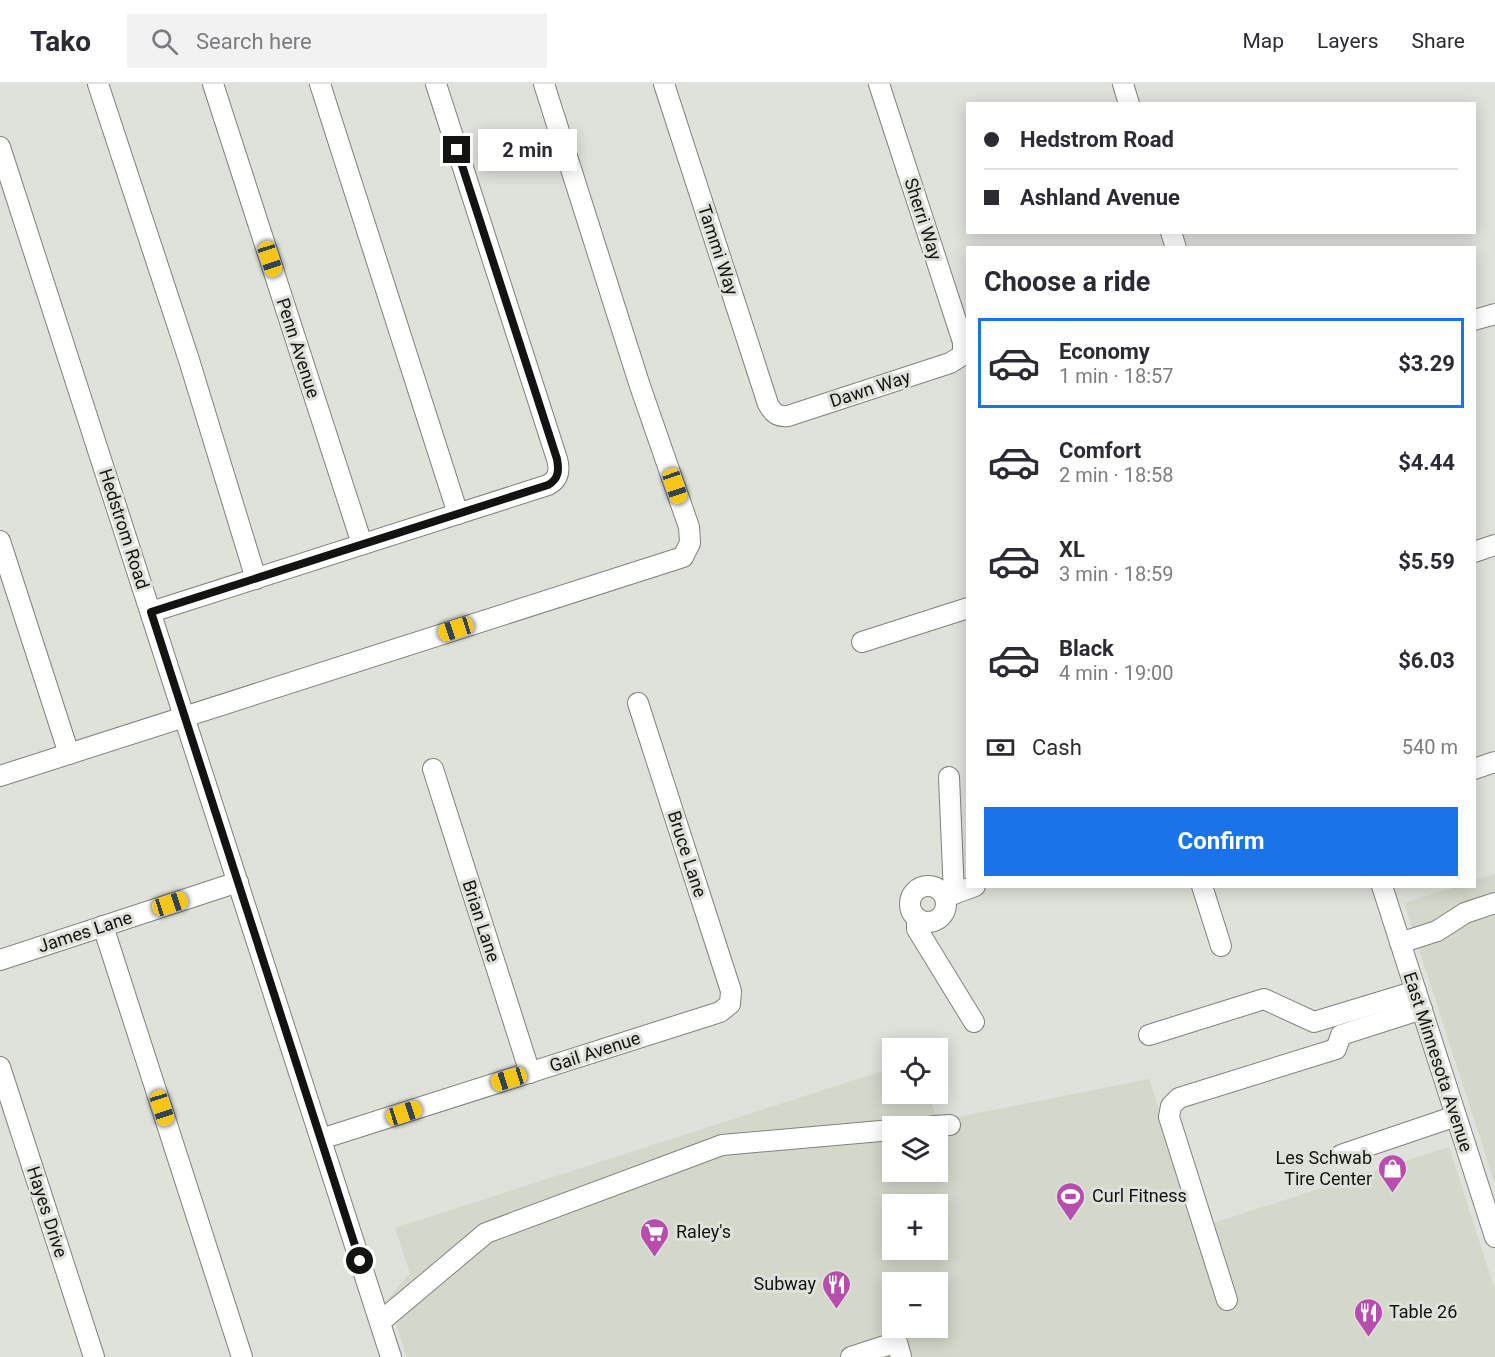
<!DOCTYPE html>
<html lang="en">
<head>
<meta charset="utf-8">
<style>
  :root { --surface:#fff; --page:#f2f2f3; --text:#2b2b33; --muted:#7c7c81; --line:#e1e1e2; --accent:#1a73e8 }
  body { margin:0; font-family:Roboto,sans-serif; background:var(--page); color:var(--text); height:100vh; display:flex; flex-direction:column; font-size:22px; white-space:nowrap }
  * { box-sizing:border-box; margin:0 }
  p { font-size:20px; color:var(--muted) }
  .icon { flex:none; width:33px; height:33px; fill:none; stroke:currentColor; stroke-width:2; stroke-linecap:round; stroke-linejoin:round }
  .map { position:relative; flex:1; overflow:hidden }
  .sheet { position:absolute; left:966px; top:162px; width:510px; height:642px; display:flex; flex-direction:column; background:var(--surface); border-radius:0px; box-shadow:0 3px 15px #0003 }
  .sheet>* { flex:none }
  .banner { position:absolute; left:966px; top:18px; width:510px; height:132px; border-radius:0px; box-shadow:0 3px 15px #0003; display:grid; align-content:center; height:132px; padding:0 18px; background:var(--surface) }
  .fabs { position:absolute; left:882px; top:954px; display:grid; gap:12px }
  .fabs a { display:grid; place-items:center; width:66px; height:66px; border-radius:0px; background:var(--surface); box-shadow:0 3px 15px #0003; font-size:30px }
  .end { position:absolute; width:27px; height:27px; margin:-14px; border:8px solid #131412; background:#fff; box-shadow:0 0 0 3px #fff }
  .from { border-radius:50% }
  .bubble { position:absolute; height:42px; border-radius:0px; background:var(--surface); box-shadow:0 3px 15px #0003; font-size:20px; font-weight:700; line-height:42px; text-align:center }
  .car { position:absolute; width:18px; height:36px; margin:-18px -9px; border-radius:8px; box-shadow:0 0 4px 2px #0007; background:linear-gradient(#f5c518 24%,#345 0 40%,#f5c518 0 76%,#345 0 86%,#f5c518 0) }
  .banner b { display:flex; align-items:center; gap:21px; height:57px; font-size:22px }
  .banner b+b { border-top:2px solid var(--line) }
  .banner i { width:15px; height:15px; background:var(--text) }
  ul { padding:0; list-style:none }
  li { display:flex; align-items:center; gap:18px; height:90px; margin:0 12px 9px; padding:0 6px; border:3px solid transparent; border-radius:0px }
  li div { flex:1 }
  li b { display:block; font-size:22px }
  li em { font-style:normal; font-weight:700 }
  li.active { border-color:var(--accent) }
  li>.icon { width:54px; height:54px; stroke-width:1.5 }
  h2 { padding:0 18px; font-size:27px; line-height:72px }
  .pay { display:flex; align-items:center; gap:15px; height:66px; padding:0 18px; font-size:22px }
  .pay p { margin-inline-start:auto }
  .button { display:flex; gap:12px; margin-top:auto; padding:12px 18px }
  .button a { flex:1; height:69px; border-radius:0px; background:var(--accent); color:#fff; font-size:24px; font-weight:700; line-height:69px; text-align:center }
  header { display:flex; align-items:center; gap:36px; box-sizing:border-box; height:84px; padding:0 30px; background:var(--surface); border-bottom:2px solid var(--line) }
  header strong { font-size:28px }
  nav { display:flex; gap:33px; margin-inline-start:auto; font-size:21px }
  .search { width:420px; height:54px; background:var(--page); display:flex; align-items:center; gap:15px; box-sizing:border-box; padding:0 21px; border-radius:0px; color:var(--muted); font-size:22px }
  .map>svg:first-child { display:block }
  .built { fill:#d3d8ca; fill-rule:evenodd }
  .lines { fill:none; stroke-linecap:round; stroke-linejoin:round }
  .minor-casing { stroke:#80827c; stroke-width:22 }
  .minor { stroke:#fff; stroke-width:20 }
  .route { stroke:#131412; stroke-width:8 }
  .labels { text-anchor:middle; stroke-width:6; stroke-linejoin:round; paint-order:stroke }
  .street-label { font-size:18px; fill:#131412; stroke:#dfe1db }
  .poi-label { font-size:18px; fill:#131412; stroke:#dfe1db; text-anchor:start }
</style>
</head>
<body>
<header>
<strong>Tako</strong>
<div class="search"><svg class="icon" aria-label="search" viewBox="0 0 24 24"><circle cx="10" cy="10" r="6"/><path d="M15 15l6 6"/></svg>Search here</div>
<nav><a>Map</a><a>Layers</a><a>Share</a></nav>
</header>
<div class="map">
<svg width="1495" height="1273" viewBox="0 0 1495 1273">
  <rect width="100%" height="100%" fill="#dfe1db"/>
  <!-- built -->
  <g class="built">
    <polygon points="1495,790 1495,1100 1404,819 1455,803 1474,802 1475,796"/>
    <path d="M892,984V1010H928L938,1037L1149,995L1198,1144L1449,1063L1495,1206V1273H407L388,1215L410,1189L395,1144ZM892,1042H938V1088H892ZM892,1120H938V1166H892ZM892,1198H938V1244H892Z"/>
  </g>
  <g class="lines">
    <defs>
      <g id="minor">
        <polyline points="98,0 189,276 256,495"/>
        <polyline points="213,0 362,460"/>
        <polyline points="320,0 458,430"/>
        <path d="M664,0L768,320C773,329 777,333 788,332L950,279L963,271V258L879,0"/>
        <polyline points="1123,0 1129,20"/>
        <polyline points="0,63 391,1273"/>
        <polyline points="1171,148 1176,164"/>
        <polyline points="1474,236 1495,230"/>
        <polyline points="0,457 69,670"/>
        <polyline points="1474,468 1495,461"/>
        <path d="M151,528L548,401C559,395 560,386 557,375L436,0"/>
        <polyline points="862,558 968,524"/>
        <polyline points="433,685 530,989"/>
        <polyline points="1474,685 1495,678"/>
        <polyline points="0,692 683,473 690,459 689,443 640,302 544,0"/>
        <polyline points="949,693 954,810"/>
        <circle cx="928" cy="820" r="18"/>
        <polyline points="1202,802 1221,862"/>
        <polyline points="1382,802 1495,1153"/>
        <polyline points="945,813 975,802"/>
        <polyline points="917,834 917,845 974,938"/>
        <polyline points="103,842 242,1273"/>
        <polyline points="1400,859 1437,847 1465,829 1495,819"/>
        <polyline points="0,876 238,798"/>
        <polyline points="1149,951 1264,915 1314,938 1416,907"/>
        <polyline points="0,983 94,1273"/>
        <polyline points="934,1042 950,1041"/>
        <polyline points="321,1055 720,928 730,920 731,907 638,619"/>
        <polyline points="1341,1071 1456,1032"/>
        <polyline points="1227,1216 1169,1033 1171,1022 1179,1014 1336,965 1341,951 1422,925"/>
        <polyline points="380,1238 486,1149 722,1061 892,1046"/>
        <polyline points="851,1273 897,1258 901,1273"/>
      </g>
    </defs>
    <!-- minor casing -->
    <use href="#minor" class="minor-casing"/>
    <!-- minor -->
    <use href="#minor" class="minor"/>
  </g>
  <g class="lines">
    <!-- route -->
    <path class="route" d="M360,1177L151,528L548,401C559,395 559,386 557,375L457,66"/>
  </g>
  <!-- icons -->
  <defs>
    <symbol id="shop-pin" viewBox="-11 -11 22 30"><path d="M0 17L-7.5 6A9.5 9.5 0 1 1 7.5 6Z" fill="#b94dad" stroke="#dfe1db"/><path d="M-5-2.5h2.3a2.7 3.5 0 0 1 5.4 0H5L5.5 6h-11ZM-1.5-2.5h3a1.5 2.3 0 0 0-3 0Z" fill="#fff"/></symbol>
    <symbol id="stadium-pin" viewBox="-11 -11 22 30"><path d="M0 17L-7.5 6A9.5 9.5 0 1 1 7.5 6Z" fill="#b94dad" stroke="#dfe1db"/><path d="M0-5a6.5 5 0 1 0 0 10a6.5 5 0 1 0 0-10ZM-3.5-1.8h7v3.6h-7Z" fill="#fff"/></symbol>
    <symbol id="supermarket-pin" viewBox="-11 -11 22 30"><path d="M0 17L-7.5 6A9.5 9.5 0 1 1 7.5 6Z" fill="#b94dad" stroke="#dfe1db"/><path d="M-6-5.5h2.5l.6 2H6L4.5 2H-2.5L-4.4-4H-6ZM-1.5 3.2a1.3 1.3 0 1 0 .1 0ZM3 3.2a1.3 1.3 0 1 0 .1 0Z" fill="#fff"/></symbol>
    <symbol id="restaurant-pin" viewBox="-11 -11 22 30"><path d="M0 17L-7.5 6A9.5 9.5 0 1 1 7.5 6Z" fill="#b94dad" stroke="#dfe1db"/><path d="M-5-6h1v4h1v-4h1v4h1v-4h1v5L-1.5 .5V6h-2V.5L-5-1ZM5-6V6H3V1.5H1.5Q1.5-4 5-6Z" fill="#fff"/></symbol>
  </defs>
  <g fill-rule="evenodd">
    <use href="#shop-pin" x="1376" y="1068" width="33" height="45"/>
    <use href="#stadium-pin" x="1054" y="1096" width="33" height="45"/>
    <use href="#supermarket-pin" x="638" y="1132" width="33" height="45"/>
    <use href="#restaurant-pin" x="820" y="1184" width="33" height="45"/>
    <use href="#restaurant-pin" x="1352" y="1212" width="33" height="45"/>
  </g>
  <g class="labels">
    <!-- street labels -->
    <g class="street-label">
      <text transform="translate(923 135) rotate(72)" y="6">Sherri Way</text>
      <text transform="translate(718 166) rotate(72)" y="6">Tammi Way</text>
      <text transform="translate(298 264) rotate(72)" y="6">Penn Avenue</text>
      <text transform="translate(870 305) rotate(-18)" y="6">Dawn Way</text>
      <text transform="translate(124 445) rotate(72)" y="6">Hedstrom Road</text>
      <text transform="translate(687 770) rotate(72)" y="6">Bruce Lane</text>
      <text transform="translate(481 837) rotate(72)" y="6">Brian Lane</text>
      <text transform="translate(85 848) rotate(-18)" y="6">James Lane</text>
      <text transform="translate(595 968) rotate(-18)" y="6">Gail Avenue</text>
      <text transform="translate(1438 978) rotate(72)" y="6">East Minnesota Avenue</text>
      <text transform="translate(47 1128) rotate(72)" y="6">Hayes Drive</text>
    </g>
    <!-- poi labels -->
    <g class="poi-label">
      <text x="1372" y="1080" text-anchor="end">Les Schwab<tspan x="1372" dy="21">Tire Center</tspan></text>
      <text x="1092" y="1118">Curl Fitness</text>
      <text x="676" y="1154">Raley's</text>
      <text x="816" y="1206" text-anchor="end">Subway</text>
      <text x="1389" y="1234">Table 26</text>
    </g>
  </g>
</svg>
<div class="fabs">
<a><svg class="icon" aria-label="locate" viewBox="0 0 24 24"><circle cx="12" cy="12" r="6"/><path d="M12 2v4M12 18v4M2 12h4M18 12h4"/></svg></a>
<a><svg class="icon" aria-label="layers" viewBox="0 0 24 24"><path d="M12 4l9 5-9 5-9-5zM3 14l9 5 9-5"/></svg></a>
<a>+</a>
<a>−</a>
</div>
<i class="end from" style="left:360px;top:1177px"></i>
<i class="end" style="left:457px;top:66px"></i>
<div class="bubble" style="left:478px;top:45px;width:99px">2 min</div>
<i class="car" style="left:270px;top:175px;rotate:162deg"></i>
<i class="car" style="left:675px;top:402px;rotate:161deg"></i>
<i class="car" style="left:456px;top:545px;rotate:252deg"></i>
<i class="car" style="left:170px;top:820px;rotate:72deg"></i>
<i class="car" style="left:509px;top:995px;rotate:253deg"></i>
<i class="car" style="left:162px;top:1024px;rotate:162deg"></i>
<i class="car" style="left:404px;top:1029px;rotate:72deg"></i>
<div class="banner">
<b><i class="from"></i>Hedstrom Road</b>
<b><i></i>Ashland Avenue</b>
</div>
<section class="sheet">
<h2>Choose a ride</h2>
<ul>
<li class="active"><svg class="icon" aria-label="car" viewBox="0 0 24 24"><path d="M5 17H2v-5l4-1 3-4h7l3 4 3 1v5h-3M9 17h6M6 11h13"/><circle cx="7" cy="17" r="2"/><circle cx="17" cy="17" r="2"/></svg><div><b>Economy</b><p>1 min · 18:57</p></div><em>$3.29</em></li>
<li><svg class="icon" aria-label="car" viewBox="0 0 24 24"><path d="M5 17H2v-5l4-1 3-4h7l3 4 3 1v5h-3M9 17h6M6 11h13"/><circle cx="7" cy="17" r="2"/><circle cx="17" cy="17" r="2"/></svg><div><b>Comfort</b><p>2 min · 18:58</p></div><em>$4.44</em></li>
<li><svg class="icon" aria-label="car" viewBox="0 0 24 24"><path d="M5 17H2v-5l4-1 3-4h7l3 4 3 1v5h-3M9 17h6M6 11h13"/><circle cx="7" cy="17" r="2"/><circle cx="17" cy="17" r="2"/></svg><div><b>XL</b><p>3 min · 18:59</p></div><em>$5.59</em></li>
<li><svg class="icon" aria-label="car" viewBox="0 0 24 24"><path d="M5 17H2v-5l4-1 3-4h7l3 4 3 1v5h-3M9 17h6M6 11h13"/><circle cx="7" cy="17" r="2"/><circle cx="17" cy="17" r="2"/></svg><div><b>Black</b><p>4 min · 19:00</p></div><em>$6.03</em></li>
</ul>
<div class="pay"><svg class="icon" aria-label="cash" viewBox="0 0 24 24"><path d="M3 7h18v10H3z"/><circle cx="12" cy="12" r="2"/></svg>Cash<p>540 m</p></div>
<div class="button"><a>Confirm</a></div>
</section>
</div>
</body>
</html>
